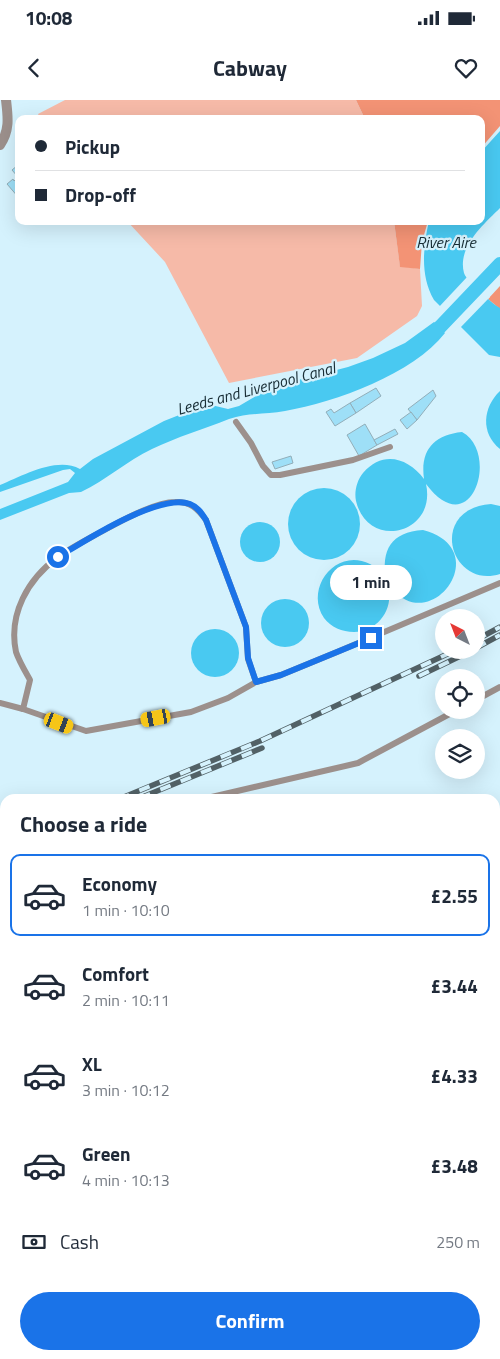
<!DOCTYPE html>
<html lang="en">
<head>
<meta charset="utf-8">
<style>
  :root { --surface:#fff; --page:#f6f6f7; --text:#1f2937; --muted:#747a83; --line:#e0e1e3; --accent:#1a73e8 }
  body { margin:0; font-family:"Titillium Web",sans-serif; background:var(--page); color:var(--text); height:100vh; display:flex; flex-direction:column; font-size:19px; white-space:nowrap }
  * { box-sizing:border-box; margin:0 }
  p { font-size:16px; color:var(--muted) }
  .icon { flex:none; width:28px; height:28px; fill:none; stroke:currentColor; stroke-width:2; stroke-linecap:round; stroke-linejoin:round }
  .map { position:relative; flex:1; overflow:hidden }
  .side { position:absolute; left:0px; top:694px; width:500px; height:566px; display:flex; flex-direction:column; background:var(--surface); border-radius:15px 15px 0 0; box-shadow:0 5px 20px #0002 }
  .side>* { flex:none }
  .top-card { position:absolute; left:15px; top:15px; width:470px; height:110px; border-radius:10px; box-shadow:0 5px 20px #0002; display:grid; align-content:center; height:110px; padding:0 20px; background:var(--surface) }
  .needle { width:32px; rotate:318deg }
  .tools { position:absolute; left:435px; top:509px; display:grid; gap:10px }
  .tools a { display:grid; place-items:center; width:50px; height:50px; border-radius:50%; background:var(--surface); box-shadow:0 5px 20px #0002; font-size:25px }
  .end { position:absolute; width:22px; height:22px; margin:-11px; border:6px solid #1a73e8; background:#fff; box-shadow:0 0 0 2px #fff }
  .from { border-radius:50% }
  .bubble { position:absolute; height:35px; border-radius:18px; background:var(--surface); box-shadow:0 5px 20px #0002; font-size:16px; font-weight:700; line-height:35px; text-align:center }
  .car { position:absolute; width:15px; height:30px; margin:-15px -8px; border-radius:6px; box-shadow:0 0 4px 1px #0007; background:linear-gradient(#f5c518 24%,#345 0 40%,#f5c518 0 76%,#345 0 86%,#f5c518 0) }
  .top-card b { display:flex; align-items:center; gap:18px; height:48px; font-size:19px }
  .top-card b+b { border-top:1px solid var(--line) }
  .top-card i { width:12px; height:12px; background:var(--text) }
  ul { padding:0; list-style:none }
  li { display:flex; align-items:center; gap:15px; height:82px; margin:0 10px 8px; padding:0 10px; border:2px solid transparent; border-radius:10px }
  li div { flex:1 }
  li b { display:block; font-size:19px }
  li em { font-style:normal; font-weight:700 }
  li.on { border-color:var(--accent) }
  li>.icon { width:45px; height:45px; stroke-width:1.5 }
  h2 { padding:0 20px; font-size:22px; line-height:60px }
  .pay { display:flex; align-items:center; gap:12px; height:55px; padding:0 20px; font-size:19px }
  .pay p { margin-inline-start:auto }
  .primary-button { display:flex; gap:10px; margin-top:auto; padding:10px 20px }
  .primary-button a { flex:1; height:58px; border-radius:30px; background:var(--accent); color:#fff; font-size:20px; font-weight:700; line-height:58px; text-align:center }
  .status { display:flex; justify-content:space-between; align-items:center; height:35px; padding:0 25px; background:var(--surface); direction:ltr }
  .status svg { height:14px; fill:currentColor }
  header { display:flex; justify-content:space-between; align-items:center; height:65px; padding:0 20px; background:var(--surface); font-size:22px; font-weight:700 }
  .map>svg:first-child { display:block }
  .green { fill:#f6baa8 }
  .forest { fill:#f39375 }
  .water { fill:#49c9f1 }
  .pier { fill:#d5f2fd }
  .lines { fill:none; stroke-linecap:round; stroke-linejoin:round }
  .canal { stroke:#49c9f1; stroke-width:14 }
  .building { fill:#9edff7; stroke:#92aeb9 }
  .service { stroke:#9c908c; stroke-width:6 }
  .tertiary { stroke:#9c908c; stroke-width:10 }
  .trunk { stroke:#4e3a33; stroke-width:14 }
  .rail-casing { stroke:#526166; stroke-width:5.5 }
  .rail { stroke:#d5f2fd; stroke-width:4; stroke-dasharray:11; stroke-linecap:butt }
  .route { stroke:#1a73e8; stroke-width:6 }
  .labels { text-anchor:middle; stroke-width:4.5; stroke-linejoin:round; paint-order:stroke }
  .water-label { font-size:16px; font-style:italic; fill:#192e36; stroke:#d5f2fd }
</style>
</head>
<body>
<div class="status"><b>10:08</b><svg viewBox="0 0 49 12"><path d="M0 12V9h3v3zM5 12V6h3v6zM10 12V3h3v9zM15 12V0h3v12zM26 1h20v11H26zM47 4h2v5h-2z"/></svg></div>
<header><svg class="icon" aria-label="back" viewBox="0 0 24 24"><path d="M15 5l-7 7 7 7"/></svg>Cabway<svg class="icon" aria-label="heart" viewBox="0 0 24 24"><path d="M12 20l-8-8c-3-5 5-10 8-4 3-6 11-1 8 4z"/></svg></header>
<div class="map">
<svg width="500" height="1259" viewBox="0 0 500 1259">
  <rect width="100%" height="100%" fill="#d5f2fd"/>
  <!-- green -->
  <g class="green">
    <polygon points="65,0 356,0 365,19 40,18 38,14"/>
    <polygon points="127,121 394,121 400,166 420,169 422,206 417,216 357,258 229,283 165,162"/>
    <polygon points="5,1098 5,1215 0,1206 0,1101"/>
  </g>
  <!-- forest -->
  <g class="forest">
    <polygon points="356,0 500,0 500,26 481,48 481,19 365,19"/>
    <polygon points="394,121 428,121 422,142 420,169 400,167"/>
    <polygon points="500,186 500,209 488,199"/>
    <polygon points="495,1188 500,1192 500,1257 492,1259 478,1259 475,1255 495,1255"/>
  </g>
  <!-- water -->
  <g class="water">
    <path d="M500,31V108C484,124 457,147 464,173C466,179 473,184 477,188C484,195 491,203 500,208V257L489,255L434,200C420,176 423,147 429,121H481V52Z"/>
    <path d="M434,222L445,233C413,274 336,302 285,311C266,315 249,312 229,319C204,329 177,337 152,349C127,361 106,380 81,392L69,393L0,420V409L68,382L75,373L70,369L63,370L0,392V385C22,376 57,356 80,369L93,359L164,321L207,304L228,309L239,306L271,287L348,267L373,258L405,243Z"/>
    <path d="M500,291V349C480,333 483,307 500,291Z"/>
    <path d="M462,332C500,352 472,445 426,384C437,434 368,451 356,401C354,392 357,380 363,373C383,350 408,358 424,379C420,350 434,335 462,332Z"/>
    <circle cx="324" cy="424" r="36"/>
    <path d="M491,404L500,406V474C450,490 427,409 491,404Z"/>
    <circle cx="260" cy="442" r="20"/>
    <path d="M423,430C495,449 433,535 393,490C391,487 389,484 386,481C387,484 389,488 389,491C392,513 375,532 354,532C342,532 331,527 324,518C304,488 336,447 370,464C377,468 381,474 386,480C381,450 391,432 423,430Z"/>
    <circle cx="285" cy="523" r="24"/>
    <circle cx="215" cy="553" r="24"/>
    <polygon points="120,1255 187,1255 184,1259 102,1259 104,1257 116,1257"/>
    <polygon points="399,1255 464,1255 467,1259 400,1259"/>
  </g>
  <!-- pier -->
  <polygon class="pier" points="468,176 490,197 459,229 438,208"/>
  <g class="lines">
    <!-- canal -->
    <polyline class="canal" points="425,239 440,227 500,164"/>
  </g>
  <!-- building -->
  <g class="building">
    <polygon points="18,65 19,65 19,98 7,84 13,79 14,81 18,77 12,70"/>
    <polygon points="376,288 381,296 356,313 350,303"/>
    <polygon points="433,290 436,296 417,320 408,309"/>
    <polygon points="350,303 356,313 335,326 326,312 331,309 334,313"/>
    <polygon points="411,312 417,320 407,329 400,320"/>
    <polygon points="365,324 377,345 359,356 347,335"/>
    <polygon points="395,329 398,334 377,345 374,340"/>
    <polygon points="291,356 293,363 275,369 272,362"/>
    <polygon points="5,1035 5,1049 1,1036"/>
  </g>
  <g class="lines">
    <!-- service -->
    <g class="service">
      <polyline points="236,322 251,343 263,366 271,375 280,375 353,360 390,347"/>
      <polyline points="476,600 500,587"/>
      <polyline points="0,603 23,609 86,631 191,612 228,598 256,582 281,575 337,552 500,483"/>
      <path d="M23,609L30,580C25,571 19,561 16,552C8,514 28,479 58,457C73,446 92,437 108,428C125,419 156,402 175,402C190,401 198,409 206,420L246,527L248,559L256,582"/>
      <polyline points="203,699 358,663 457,610"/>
      <polyline points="0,772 5,770"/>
      <polyline points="0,1256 3,1259"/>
      <polyline points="60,1259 68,1255"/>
    </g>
    <!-- tertiary -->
    <path class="tertiary" d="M0,45C10,30 8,17 6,0"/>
    <!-- trunk -->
    <g class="trunk">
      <polyline points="0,926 5,926"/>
      <polyline points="0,944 5,944"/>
      <polyline points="495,1011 500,1014"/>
      <polyline points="495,1039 500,1041"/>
    </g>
    <defs>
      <g id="rail">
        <polyline points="476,540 500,527"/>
        <polyline points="476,548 500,535"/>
        <polyline points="419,576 473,550"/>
        <polyline points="140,698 262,648"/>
        <polyline points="119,699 260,641 456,550"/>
        <polyline points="0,740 5,739"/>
        <polyline points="0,748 5,747"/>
      </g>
    </defs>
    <!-- rail casing -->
    <use href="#rail" class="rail-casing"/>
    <!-- rail -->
    <use href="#rail" class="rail"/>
  </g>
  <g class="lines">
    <!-- route -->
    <path class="route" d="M58,457C86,440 159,393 190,404C198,407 202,414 206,420L246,527L248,558L256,582L281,575L371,538"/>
  </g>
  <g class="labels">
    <!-- water labels -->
    <g class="water-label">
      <text x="446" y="148">River Aire</text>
      <text transform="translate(256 288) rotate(-15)" y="6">Leeds and Liverpool Canal</text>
    </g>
  </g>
</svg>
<div class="tools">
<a><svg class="needle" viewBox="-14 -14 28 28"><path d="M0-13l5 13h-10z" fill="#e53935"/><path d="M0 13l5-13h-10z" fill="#747a83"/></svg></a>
<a><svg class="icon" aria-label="locate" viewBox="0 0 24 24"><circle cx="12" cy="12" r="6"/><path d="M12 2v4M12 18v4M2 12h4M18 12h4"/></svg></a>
<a><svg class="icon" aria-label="layers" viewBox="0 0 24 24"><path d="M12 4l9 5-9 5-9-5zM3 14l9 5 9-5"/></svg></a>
</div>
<i class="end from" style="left:58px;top:457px"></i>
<i class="end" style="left:371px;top:538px"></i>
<div class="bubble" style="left:330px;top:465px;width:82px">1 min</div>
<i class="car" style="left:156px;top:618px;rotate:260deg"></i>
<i class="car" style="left:59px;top:623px;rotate:111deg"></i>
<div class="top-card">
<b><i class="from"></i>Pickup</b>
<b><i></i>Drop-off</b>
</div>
<section class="side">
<h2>Choose a ride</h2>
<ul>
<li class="on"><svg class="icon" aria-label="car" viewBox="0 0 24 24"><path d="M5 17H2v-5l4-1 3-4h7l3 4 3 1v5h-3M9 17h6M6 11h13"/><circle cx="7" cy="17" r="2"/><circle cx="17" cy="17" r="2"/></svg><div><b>Economy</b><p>1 min · 10:10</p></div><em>£2.55</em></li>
<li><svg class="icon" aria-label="car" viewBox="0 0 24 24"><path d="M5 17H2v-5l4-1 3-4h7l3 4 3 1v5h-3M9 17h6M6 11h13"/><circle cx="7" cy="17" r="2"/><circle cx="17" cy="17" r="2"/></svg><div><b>Comfort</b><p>2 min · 10:11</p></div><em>£3.44</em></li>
<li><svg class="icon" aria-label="car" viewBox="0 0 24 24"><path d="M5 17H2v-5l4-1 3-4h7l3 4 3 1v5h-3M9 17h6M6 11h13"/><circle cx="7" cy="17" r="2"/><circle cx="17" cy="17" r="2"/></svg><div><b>XL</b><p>3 min · 10:12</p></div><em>£4.33</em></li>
<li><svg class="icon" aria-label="car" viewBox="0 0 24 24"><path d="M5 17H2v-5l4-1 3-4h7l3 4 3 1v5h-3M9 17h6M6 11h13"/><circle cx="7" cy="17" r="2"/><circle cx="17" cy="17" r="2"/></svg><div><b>Green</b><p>4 min · 10:13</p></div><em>£3.48</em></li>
</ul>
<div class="pay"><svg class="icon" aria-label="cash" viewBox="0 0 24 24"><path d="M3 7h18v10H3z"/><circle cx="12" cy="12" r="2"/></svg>Cash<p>250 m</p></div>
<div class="primary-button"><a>Confirm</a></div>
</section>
</div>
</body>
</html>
